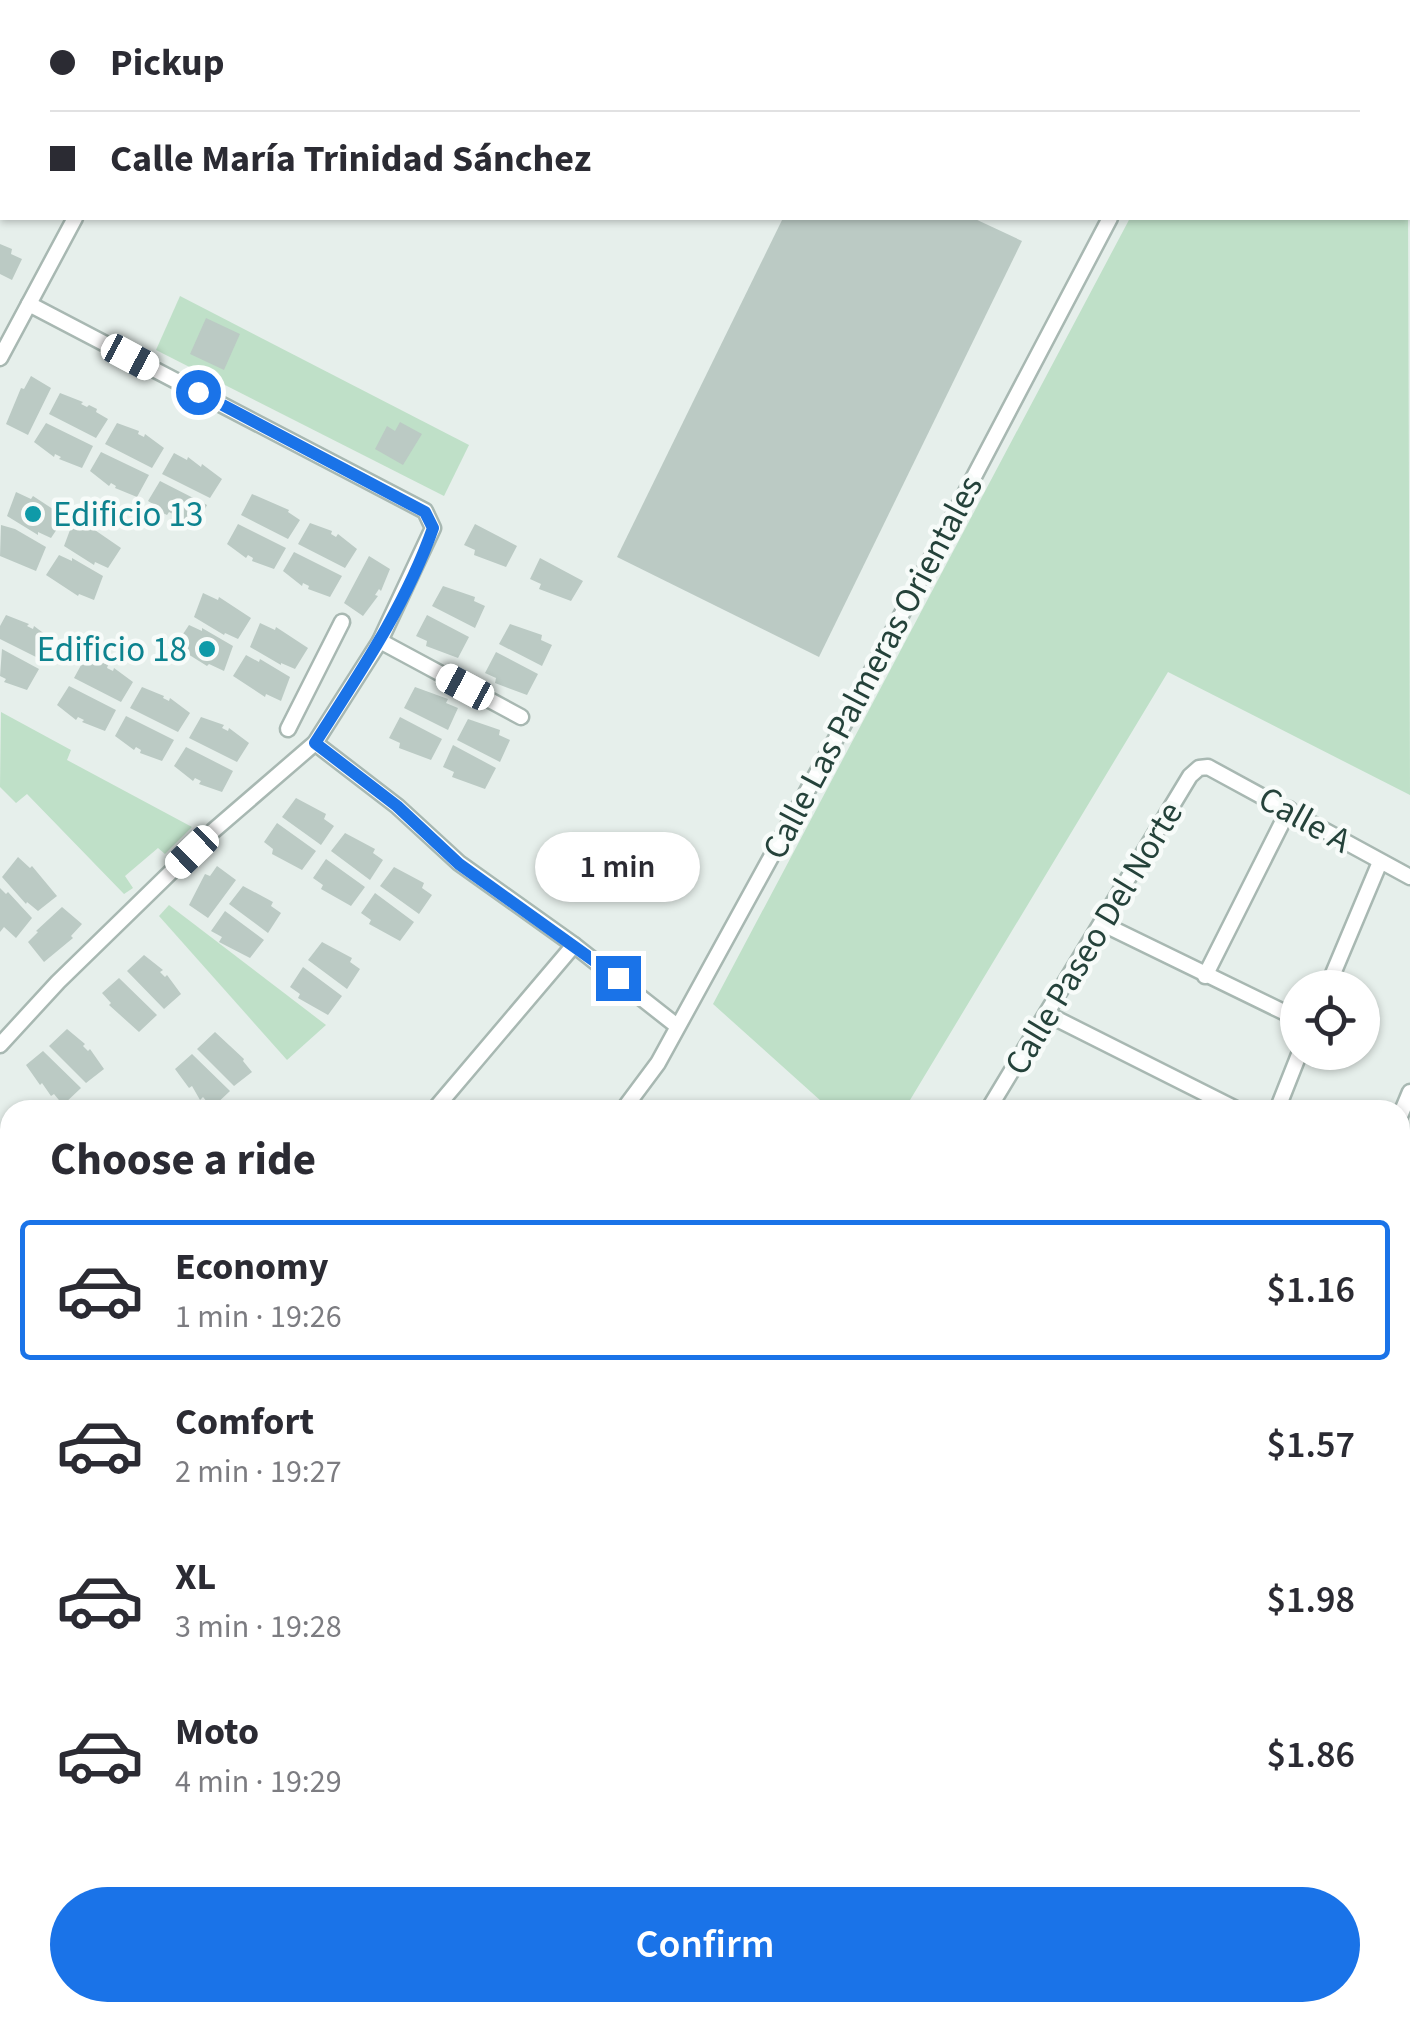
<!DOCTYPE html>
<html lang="en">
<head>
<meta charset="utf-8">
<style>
  :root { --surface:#fff; --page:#f7f7f7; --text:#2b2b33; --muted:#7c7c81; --line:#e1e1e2; --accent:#1a73e8 }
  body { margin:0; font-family:"Source Sans 3",sans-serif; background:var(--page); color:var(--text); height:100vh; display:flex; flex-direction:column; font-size:38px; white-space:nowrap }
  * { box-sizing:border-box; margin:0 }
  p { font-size:32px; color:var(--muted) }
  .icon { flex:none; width:55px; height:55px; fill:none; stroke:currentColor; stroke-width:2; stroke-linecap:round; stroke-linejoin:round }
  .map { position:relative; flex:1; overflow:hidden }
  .side { position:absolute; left:0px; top:1100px; width:1410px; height:922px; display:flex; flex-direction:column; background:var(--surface); border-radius:30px 30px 0 0; box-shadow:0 2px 8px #0004 }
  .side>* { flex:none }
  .guide { position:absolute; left:0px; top:0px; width:1410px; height:220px; box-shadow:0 2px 8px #0004; display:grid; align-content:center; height:220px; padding:0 50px; background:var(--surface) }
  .fabs { position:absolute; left:1280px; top:970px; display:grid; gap:20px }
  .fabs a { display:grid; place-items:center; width:100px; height:100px; border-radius:50%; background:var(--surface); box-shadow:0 2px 8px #0004; font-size:50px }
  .end { position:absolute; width:45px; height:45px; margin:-22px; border:12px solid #1a73e8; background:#fff; box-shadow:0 0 0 5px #fff }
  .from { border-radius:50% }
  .bubble { position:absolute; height:70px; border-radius:35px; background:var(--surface); box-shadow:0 2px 8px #0004; font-size:32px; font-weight:600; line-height:70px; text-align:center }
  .car { position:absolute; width:30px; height:60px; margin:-30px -15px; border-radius:12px; box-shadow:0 0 8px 2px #0007; background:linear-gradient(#fff 24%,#345 0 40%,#fff 0 76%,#345 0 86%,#fff 0) }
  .guide b { display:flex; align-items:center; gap:35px; height:95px; font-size:38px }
  .guide b+b { border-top:2px solid var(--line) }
  .guide i { width:25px; height:25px; background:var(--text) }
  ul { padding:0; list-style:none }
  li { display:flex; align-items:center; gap:30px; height:140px; margin:0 20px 15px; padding:0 30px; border:5px solid transparent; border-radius:10px }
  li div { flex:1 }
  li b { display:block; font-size:38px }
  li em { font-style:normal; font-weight:600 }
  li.active { border-color:var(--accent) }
  li>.icon { width:90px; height:90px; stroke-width:1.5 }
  h2 { padding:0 50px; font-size:45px; line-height:120px }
  .button { display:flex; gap:20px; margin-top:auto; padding:20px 50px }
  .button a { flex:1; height:115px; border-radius:60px; background:var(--accent); color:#fff; font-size:40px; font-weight:600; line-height:115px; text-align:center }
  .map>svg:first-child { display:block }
  .green { fill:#bfe0c8 }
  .building { fill:#bbcac4 }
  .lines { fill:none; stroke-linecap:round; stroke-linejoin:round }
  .minor-casing { stroke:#a8b8b2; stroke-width:19 }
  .tertiary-casing { stroke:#a8b8b2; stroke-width:22 }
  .primary-casing { stroke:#c2cac8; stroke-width:25 }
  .minor { stroke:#fff; stroke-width:14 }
  .tertiary { stroke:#fff; stroke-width:18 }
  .primary { stroke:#6aa596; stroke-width:20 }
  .route { stroke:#1a73e8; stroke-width:12 }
  .culture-dot { fill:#0f9aa8; stroke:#f7fbf9; stroke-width:4 }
  .labels { text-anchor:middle; stroke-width:9; stroke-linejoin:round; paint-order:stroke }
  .culture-label { font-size:35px; fill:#0d838f; stroke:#f7fbf9; text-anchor:start }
  .street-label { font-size:35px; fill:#24423a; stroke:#f7fbf9 }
</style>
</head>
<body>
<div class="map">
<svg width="1410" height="2021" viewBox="0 0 1410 2021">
  <rect width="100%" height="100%" fill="#e6efeb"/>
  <!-- green -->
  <g class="green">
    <polygon points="1408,201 1410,795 1168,672 904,1110 831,1110 713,1004 1130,218 1408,218"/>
    <polygon points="180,296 469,445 444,496 156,350"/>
    <polygon points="1,712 71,750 67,760 192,827 165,854 158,848 125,876 133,888 124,894 27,794 16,803 0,787"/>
    <polygon points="169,905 326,1025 287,1060 159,916"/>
    <polygon points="359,2012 777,2012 777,2013 773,2021 355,2021"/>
  </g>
  <!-- building -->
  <g class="building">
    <polygon points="783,218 973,218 1022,241 819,657 617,557"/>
    <polygon points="0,244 12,249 11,254 22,259 12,280 0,274"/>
    <polygon points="206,318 240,334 224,370 190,354"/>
    <polygon points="31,376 51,388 28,435 6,424 21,388 24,389"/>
    <polygon points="60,393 83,402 81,404 87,407 89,405 97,409 96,412 108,419 96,438 49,414"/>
    <polygon points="400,422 422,434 403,465 375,449 387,426 395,431"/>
    <polygon points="46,423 93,446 82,468 59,459 61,457 55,454 54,457 34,442"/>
    <polygon points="117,423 139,431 138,434 144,437 145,434 164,448 152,468 105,444"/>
    <polygon points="101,452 149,475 137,497 115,488 116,486 111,483 109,486 90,471"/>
    <polygon points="174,453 187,460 188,457 201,467 202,464 222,479 210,498 162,474"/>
    <polygon points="160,481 207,505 196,527 173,518 175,515 169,512 167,515 159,511 160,508 148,501"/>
    <polygon points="16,492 31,499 33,496 65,517 51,538 38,532 38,535 7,516"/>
    <polygon points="252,494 289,510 288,512 300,520 288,539 241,515"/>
    <polygon points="73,522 88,529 89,526 121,548 108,568 95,562 94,565 64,546"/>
    <polygon points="310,523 332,531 331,534 336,537 338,534 357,549 345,568 298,544"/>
    <polygon points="238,524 286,548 274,569 252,561 253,558 248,555 246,558 227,544"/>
    <polygon points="475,524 517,546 506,567 474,555 475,550 464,545"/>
    <polygon points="1,525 15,529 46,547 36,571 0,556"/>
    <polygon points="294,552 342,576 330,597 308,589 309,586 303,583 302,586 283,571"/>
    <polygon points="59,555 72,561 72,558 103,576 94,600 79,594 78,596 46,575"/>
    <polygon points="369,556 390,569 381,591 379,589 375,595 378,596 363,616 344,603"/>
    <polygon points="540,558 583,581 571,601 539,589 541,584 530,579"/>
    <polygon points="443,586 475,597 474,601 485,606 475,628 432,606"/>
    <polygon points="203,593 218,600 219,597 251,618 238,639 225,633 224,635 194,617"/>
    <polygon points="6,615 29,624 27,626 33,629 34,626 54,641 42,660 0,639 0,626"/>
    <polygon points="427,615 469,637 458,658 426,646 427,641 416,636"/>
    <polygon points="260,623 275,630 276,627 308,648 295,669 281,663 281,665 250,647"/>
    <polygon points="510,624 542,635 541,640 552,645 542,666 499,644"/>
    <polygon points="189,625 202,631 202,628 233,646 224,671 209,664 207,666 175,646"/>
    <polygon points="2,649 39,669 27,690 4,682 6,679 0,676"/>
    <polygon points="496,652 538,674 527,695 495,683 496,678 485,673"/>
    <polygon points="246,655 259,662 260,659 290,677 281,701 266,694 265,697 233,676"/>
    <polygon points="86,656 108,665 107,668 113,671 114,668 133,682 121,702 74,678"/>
    <polygon points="69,686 116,710 105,731 82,722 84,720 78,717 76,720 57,705"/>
    <polygon points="142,687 164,696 163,698 169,701 170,698 190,713 178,732 130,708"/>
    <polygon points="415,687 448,699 446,703 458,708 448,730 404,708"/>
    <polygon points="126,716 174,740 162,761 140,753 141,750 136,747 134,750 115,736"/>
    <polygon points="201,717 224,725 222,728 228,731 229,728 249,743 237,762 189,738"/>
    <polygon points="400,717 442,739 431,760 399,748 400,743 389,738"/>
    <polygon points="468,719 500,730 499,735 510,740 500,762 457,740"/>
    <polygon points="453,745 496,768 485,789 452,777 454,772 443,767"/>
    <polygon points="186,747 233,771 222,792 199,784 201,781 195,778 193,781 174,766"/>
    <polygon points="296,798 326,814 324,819 334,826 321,845 282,817"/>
    <polygon points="277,823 316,851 302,870 272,854 273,849 264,842"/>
    <polygon points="345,833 375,849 373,853 383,860 370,880 331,851"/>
    <polygon points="18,857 30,868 32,866 57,896 38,911 27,902 26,904 2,877"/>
    <polygon points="326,859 365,887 351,906 321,889 323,885 313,878"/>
    <polygon points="217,866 236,880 208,918 189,905 205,874 210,876"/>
    <polygon points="394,867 424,883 422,888 432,895 419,914 380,886"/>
    <polygon points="243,886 273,902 271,906 281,913 268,933 229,904"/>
    <polygon points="0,888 6,894 8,892 32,918 16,938 4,927 0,932"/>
    <polygon points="375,893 414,922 400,941 369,924 371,920 361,913"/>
    <polygon points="62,907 82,924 71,936 73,938 44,962 28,942 38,932 36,931"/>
    <polygon points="225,911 264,940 250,958 219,942 222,937 211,931"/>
    <polygon points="322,942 352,958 350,962 360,969 347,989 308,960"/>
    <polygon points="144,955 163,970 160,972 165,977 167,975 181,994 164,1009 127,971"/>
    <polygon points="303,967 342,996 328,1015 298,998 300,994 290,987"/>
    <polygon points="119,978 157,1015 139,1032 109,1005 111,1003 102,993"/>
    <polygon points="67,1029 85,1044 83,1046 88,1051 90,1049 104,1069 86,1083 49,1046"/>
    <polygon points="215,1032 244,1059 243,1061 252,1072 234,1086 197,1049"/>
    <polygon points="43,1051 81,1088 63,1105 54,1094 51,1096 42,1083 40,1085 26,1065"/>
    <polygon points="192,1054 230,1091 212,1108 203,1097 200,1100 192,1086 189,1088 175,1069"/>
    <polygon points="0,1165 7,1172 10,1170 10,1208 7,1210 1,1203"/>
  </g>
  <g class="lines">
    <defs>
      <g id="minor">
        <polyline points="188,2 190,0"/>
        <polyline points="1217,2 1218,0"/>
        <polyline points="0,358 75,218"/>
        <polyline points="380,641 521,717"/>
        <polyline points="288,729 342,622"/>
        <polyline points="315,743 397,806 459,863 574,945 677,1026"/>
        <polyline points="1103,924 1298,1019"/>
        <polyline points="1205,976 1289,809"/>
        <polyline points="1327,988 1380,862"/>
        <polyline points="1047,1014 1238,1110"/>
        <polyline points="0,1045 58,982 213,831 315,743 380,641 433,528 425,511 29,304"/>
        <polyline points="434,1110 574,945"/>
        <polyline points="623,1110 658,1063 844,724 1110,218"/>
        <polyline points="988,1110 1190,776 1199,768 1208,767 1410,877"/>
        <polyline points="1277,1110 1300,1052"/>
        <polyline points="1400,1116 1410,1092"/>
        <polyline points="0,1364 10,1356"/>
        <polyline points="0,1376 10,1386"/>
        <polyline points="1400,1422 1410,1398"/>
        <polyline points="1400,1542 1410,1546"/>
        <polyline points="0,1558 10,1567"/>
        <polyline points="1400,1667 1410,1670"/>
        <polyline points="0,1764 10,1753"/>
        <polyline points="1400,1791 1410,1795"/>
        <polyline points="1400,1917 1410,1921"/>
        <polyline points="0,1940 10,1950"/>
        <polyline points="1341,2012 1361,2021"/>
        <polyline points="30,2021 36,2012"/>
        <polyline points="346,2021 350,2012"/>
        <polyline points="781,2021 785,2012"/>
        <polyline points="909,2021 912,2012"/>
        <polyline points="1034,2021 1038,2012"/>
      </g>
      <g id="tertiary">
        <polyline points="1193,0 1197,2"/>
        <polyline points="1408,110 1410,112"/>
      </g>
      <g id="primary">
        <polyline points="1094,0 1098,2"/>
        <polyline points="1161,0 1165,2"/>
        <polyline points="1408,133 1410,135"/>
        <polyline points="1408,169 1410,171"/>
      </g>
    </defs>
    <!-- minor casing -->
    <use href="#minor" class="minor-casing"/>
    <!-- tertiary casing -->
    <use href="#tertiary" class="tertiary-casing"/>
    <!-- primary casing -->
    <use href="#primary" class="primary-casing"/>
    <!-- minor -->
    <use href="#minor" class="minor"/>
    <!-- tertiary -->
    <use href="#tertiary" class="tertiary"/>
    <!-- primary -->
    <use href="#primary" class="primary"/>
  </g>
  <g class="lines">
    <!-- route -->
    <path class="route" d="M198,392L425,512L433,528C406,605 359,674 315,743L397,806L459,864L618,978"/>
  </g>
  <!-- markers -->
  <g class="culture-dot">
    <circle cx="33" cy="514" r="10"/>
    <circle cx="207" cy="649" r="10"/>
  </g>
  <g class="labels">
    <!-- culture labels -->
    <g class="culture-label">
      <text x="53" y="526">Edificio 13</text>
      <text x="187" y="661" text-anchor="end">Edificio 18</text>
    </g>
    <!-- street labels -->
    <g class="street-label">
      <text transform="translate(872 667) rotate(-62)" y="12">Calle Las Palmeras Orientales</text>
      <text transform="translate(1305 819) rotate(29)" y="12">Calle A</text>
      <text transform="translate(1093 938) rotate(-59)" y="12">Calle Paseo Del Norte</text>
    </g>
  </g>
</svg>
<div class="fabs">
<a><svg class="icon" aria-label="locate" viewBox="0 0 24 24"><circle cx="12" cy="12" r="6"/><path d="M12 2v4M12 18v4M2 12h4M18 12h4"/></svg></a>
</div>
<i class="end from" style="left:198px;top:392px"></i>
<i class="end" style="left:618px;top:978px"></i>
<div class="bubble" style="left:535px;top:832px;width:165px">1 min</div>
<i class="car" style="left:130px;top:357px;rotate:118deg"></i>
<i class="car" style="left:465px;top:687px;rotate:298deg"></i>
<i class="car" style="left:192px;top:852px;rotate:226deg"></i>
<div class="guide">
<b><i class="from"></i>Pickup</b>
<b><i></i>Calle María Trinidad Sánchez</b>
</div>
<section class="side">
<h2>Choose a ride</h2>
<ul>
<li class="active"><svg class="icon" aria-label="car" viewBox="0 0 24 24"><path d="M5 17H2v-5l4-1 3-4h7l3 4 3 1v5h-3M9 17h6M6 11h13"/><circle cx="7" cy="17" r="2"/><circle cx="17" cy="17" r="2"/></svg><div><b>Economy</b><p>1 min · 19:26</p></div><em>$1.16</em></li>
<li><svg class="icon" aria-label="car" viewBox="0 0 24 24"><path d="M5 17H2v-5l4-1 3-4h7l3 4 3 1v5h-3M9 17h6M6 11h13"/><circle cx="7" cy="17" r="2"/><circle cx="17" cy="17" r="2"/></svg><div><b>Comfort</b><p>2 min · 19:27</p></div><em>$1.57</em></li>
<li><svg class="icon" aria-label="car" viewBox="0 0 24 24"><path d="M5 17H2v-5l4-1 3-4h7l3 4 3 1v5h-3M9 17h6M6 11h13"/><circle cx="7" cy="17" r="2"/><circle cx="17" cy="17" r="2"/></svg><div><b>XL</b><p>3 min · 19:28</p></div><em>$1.98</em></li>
<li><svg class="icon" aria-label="car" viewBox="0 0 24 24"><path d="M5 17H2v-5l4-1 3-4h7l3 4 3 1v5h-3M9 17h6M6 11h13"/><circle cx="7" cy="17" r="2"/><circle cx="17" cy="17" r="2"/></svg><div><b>Moto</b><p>4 min · 19:29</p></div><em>$1.86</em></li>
</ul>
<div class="button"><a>Confirm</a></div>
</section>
</div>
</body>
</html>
